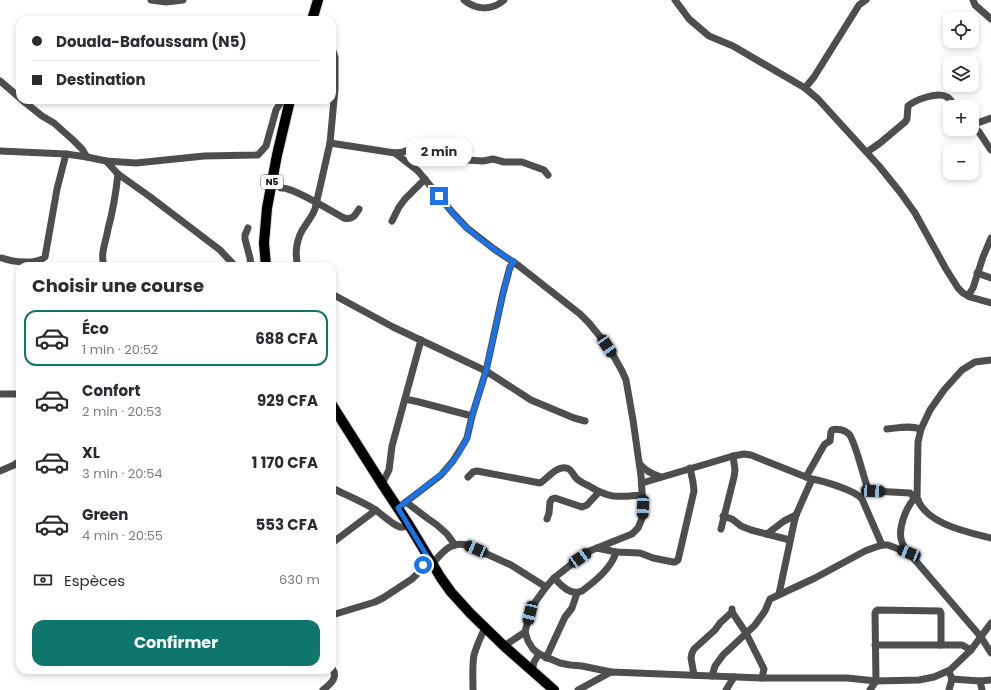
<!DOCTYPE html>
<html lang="fr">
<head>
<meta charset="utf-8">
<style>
  :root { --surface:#fff; --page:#f7f7f7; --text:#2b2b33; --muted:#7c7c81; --line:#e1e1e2; --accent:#0f766e }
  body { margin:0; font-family:Poppins,sans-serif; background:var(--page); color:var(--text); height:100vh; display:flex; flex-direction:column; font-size:15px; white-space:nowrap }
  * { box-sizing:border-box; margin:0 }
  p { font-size:13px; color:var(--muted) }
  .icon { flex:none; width:22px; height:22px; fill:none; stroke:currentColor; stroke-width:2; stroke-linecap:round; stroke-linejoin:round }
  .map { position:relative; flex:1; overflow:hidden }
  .details { position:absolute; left:16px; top:262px; width:320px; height:412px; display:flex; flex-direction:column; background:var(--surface); border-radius:12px; box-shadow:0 2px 6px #0003 }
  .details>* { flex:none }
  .hud { position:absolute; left:16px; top:16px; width:320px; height:88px; border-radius:12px; box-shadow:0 2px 6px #0003; display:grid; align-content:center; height:88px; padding:0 16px; background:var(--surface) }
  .tools { position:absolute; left:943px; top:12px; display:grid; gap:8px }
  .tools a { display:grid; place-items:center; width:36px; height:36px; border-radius:8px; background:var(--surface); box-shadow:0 2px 6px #0003; font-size:20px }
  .end { position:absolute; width:18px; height:18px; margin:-9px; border:5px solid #1a73e8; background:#fff; box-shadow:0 0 0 2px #fff }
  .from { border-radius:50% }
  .bubble { position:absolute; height:28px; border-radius:12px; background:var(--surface); box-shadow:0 2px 6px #0003; font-size:13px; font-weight:700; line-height:28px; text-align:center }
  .car { position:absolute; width:12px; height:24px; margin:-12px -6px; border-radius:5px; box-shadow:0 0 3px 1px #0007; background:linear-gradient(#222 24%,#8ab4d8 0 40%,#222 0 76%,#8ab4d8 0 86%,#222 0) }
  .hud b { display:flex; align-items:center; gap:14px; height:38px; font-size:15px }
  .hud b+b { border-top:1px solid var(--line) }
  .hud i { width:10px; height:10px; background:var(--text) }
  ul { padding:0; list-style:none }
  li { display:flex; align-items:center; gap:12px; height:56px; margin:0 8px 6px; padding:0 8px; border:2px solid transparent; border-radius:12px }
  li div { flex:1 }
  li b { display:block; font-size:15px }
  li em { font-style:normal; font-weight:700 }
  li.on { border-color:var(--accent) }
  li>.icon { width:36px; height:36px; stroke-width:1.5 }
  h2 { padding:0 16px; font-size:18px; line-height:48px }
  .pay { display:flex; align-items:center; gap:10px; height:44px; padding:0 16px; font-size:15px }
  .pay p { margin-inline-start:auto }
  .action { display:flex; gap:8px; margin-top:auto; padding:8px 16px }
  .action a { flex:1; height:46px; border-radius:12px; background:var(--accent); color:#fff; font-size:16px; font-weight:700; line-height:46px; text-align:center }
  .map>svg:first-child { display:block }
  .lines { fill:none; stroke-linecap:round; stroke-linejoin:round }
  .highway-casing { stroke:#dbdbdb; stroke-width:12 }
  .minor { stroke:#4e4e4e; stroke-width:7 }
  .highway { stroke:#000; stroke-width:10 }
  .route { stroke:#1a73e8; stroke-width:5 }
  .labels { text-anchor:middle; stroke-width:3.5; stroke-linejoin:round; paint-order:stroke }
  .shield { fill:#fff; stroke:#4c4c4c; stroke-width:1 }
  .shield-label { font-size:9px; font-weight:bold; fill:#000 }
</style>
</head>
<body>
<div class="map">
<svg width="991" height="690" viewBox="0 0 991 690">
  <rect width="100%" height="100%" fill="#fff"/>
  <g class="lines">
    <defs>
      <g id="highway">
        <polyline points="312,20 318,0"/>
        <polyline points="266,266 264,243 267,208 277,155 290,100"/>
        <polyline points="332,405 382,484 409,525 441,578 451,592 470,613 504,646 554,690"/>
      </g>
    </defs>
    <!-- highway casing -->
    <use href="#highway" class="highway-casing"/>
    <!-- minor -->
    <g class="minor">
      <polyline points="151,0 166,2 183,0"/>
      <path d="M464,0C476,10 492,11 504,0"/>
      <polyline points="675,0 689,19 709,36 733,46 805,88 818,99 879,166 900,192 915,213 946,269 958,288 963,293 970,297 991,303"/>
      <polyline points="973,0 975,5 991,19"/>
      <polyline points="0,81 20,98"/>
      <polyline points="805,88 814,77 859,5 866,0"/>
      <polyline points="22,100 42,116 54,123 73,140 82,149 87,157"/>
      <polyline points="972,125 979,132 991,150"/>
      <polyline points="972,125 991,118"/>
      <polyline points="330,143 395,153 403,152 408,150 414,150 423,151 466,160 483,161 493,159 504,162 522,162 544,170 548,175"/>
      <polyline points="0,151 66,154 87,157 106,161 136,163 204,156 258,155 266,146 276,110 282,100"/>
      <path d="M867,152L880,143L905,122L907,119L908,106C915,100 938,91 947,97C951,99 953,104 955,107"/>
      <polyline points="395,153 418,171 452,212 467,228 494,249 519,266 580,314 589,323 602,339 612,353 622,371 626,380 633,420 641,476 643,507 643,516 641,521 638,528 632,534 587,552 554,578 546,587 536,601 530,613 525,632 528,641 533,649 539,654 560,663 570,665 582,666 611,672"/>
      <polyline points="106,161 118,174 149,196 220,250 235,266"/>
      <path d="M281,188C293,187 331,211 344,218C352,220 355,216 359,209"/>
      <polyline points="392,221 399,207 405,199 425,179"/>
      <polyline points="248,228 245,235 245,239 250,258 251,266"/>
      <path d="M2,258C13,262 36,265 45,257L57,189L66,154"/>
      <path d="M104,266C100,253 106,242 108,229C113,211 116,192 118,174"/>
      <path d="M298,266C294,252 297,237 305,226C309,219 312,217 315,209L330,143L335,89V57L332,48"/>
      <polyline points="977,273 991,278"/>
      <polyline points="332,294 393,327 486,371 531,400 574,418 585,421"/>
      <polyline points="968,296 973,288 983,257 991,238"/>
      <path d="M991,360L975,362L962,370L944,390L930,410L921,429L918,442L917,498C926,524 967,532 991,538"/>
      <polyline points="0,394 20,394"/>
      <polyline points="405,399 419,402 472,416"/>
      <path d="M887,429C898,428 909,425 921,429"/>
      <path d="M640,464C645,471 652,474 661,477"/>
      <polyline points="0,471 14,465 20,461"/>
      <path d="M468,477L473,472L477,471L540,483C547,479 556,466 566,468C571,468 573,475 576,478C580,482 585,484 589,486C610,499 618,497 642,495"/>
      <path d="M806,477L823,447L825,444L830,441L831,432L832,430C837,428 845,430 849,434C855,441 863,475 867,486L869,489L873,491L910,493L915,498"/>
      <polyline points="642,483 733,456 744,454 751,455 811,479"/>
      <polyline points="382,484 389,470 392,446 421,340"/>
      <path d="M332,488C346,495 361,501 374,509C382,514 392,525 400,527C403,528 406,526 409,525"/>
      <polyline points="406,502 427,518 437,525 447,534 455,545"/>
      <polyline points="398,508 441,475 453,461 463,445 467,438 472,416 486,371 503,293 510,267 514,262"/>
      <polyline points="723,516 732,519 741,526 751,530 790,540"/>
      <polyline points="547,519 549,513 550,502 552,499 555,498 582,507 587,505 599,492"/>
      <polyline points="721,529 734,477 735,470 733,456"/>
      <polyline points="767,534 784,521 796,515"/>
      <polyline points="332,543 376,510"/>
      <polyline points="597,548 616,552 640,553 653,558 673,562 675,562 678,560 694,491 693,482 690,468"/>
      <path d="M909,553C906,549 903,546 902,542C897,530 906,507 915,498L918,500"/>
      <path d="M432,564C443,552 450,541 467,545L511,565L546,587"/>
      <path d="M554,578C562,586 570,596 582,591C594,582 612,568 616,552"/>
      <path d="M779,594L794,523L796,515L812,479C823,481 855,490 862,499L882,545"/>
      <polyline points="732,609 732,612 746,633 764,669 762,678"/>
      <polyline points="332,615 375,602 383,598 412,579 418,573 421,567 430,561"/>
      <polyline points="875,645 962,645 971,650"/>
      <polyline points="504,646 525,632"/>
      <polyline points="546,658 565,617 572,608 577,593"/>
      <polyline points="532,671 534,662 539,654"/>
      <polyline points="694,675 691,658 692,653 694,649 715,630 720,623 732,612"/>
      <polyline points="712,676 715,666 723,655 755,625 765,611 770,599 815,578 865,551 873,548 882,545 888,545 909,553 981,637 991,653"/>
      <polyline points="952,679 980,681 991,680"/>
      <polyline points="980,681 982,690"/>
      <path d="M323,690C330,684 339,678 332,668"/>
      <path d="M473,690C473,678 472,666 474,655C477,645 481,636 485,628"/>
      <polyline points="578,690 611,672 762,678 847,678 876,681 919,680 934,677 950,670 971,650 991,623"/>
      <polyline points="726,690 734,677"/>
      <polyline points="870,690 876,681 875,613 876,611 878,610 940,611 941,613 941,645"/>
      <polyline points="949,690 952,679 950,674"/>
    </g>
    <!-- highway -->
    <use href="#highway" class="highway"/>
  </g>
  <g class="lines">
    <!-- route -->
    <path class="route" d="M423,565L430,561L398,508L444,472L458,455L467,438L472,416L486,371L503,293L510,267L514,262C498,252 482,242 468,229C457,219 448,208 439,196"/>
  </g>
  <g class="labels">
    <!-- shield labels -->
    <rect class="shield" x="261" y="175" width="22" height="14" rx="3"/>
    <g class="shield-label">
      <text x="272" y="185">N5</text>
    </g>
  </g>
</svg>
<div class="tools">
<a><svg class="icon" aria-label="locate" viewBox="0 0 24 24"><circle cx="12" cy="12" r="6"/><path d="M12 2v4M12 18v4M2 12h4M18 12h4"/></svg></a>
<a><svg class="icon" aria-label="layers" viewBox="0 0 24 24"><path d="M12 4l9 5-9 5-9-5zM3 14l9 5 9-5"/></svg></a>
<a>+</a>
<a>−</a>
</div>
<i class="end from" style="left:423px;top:565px"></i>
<i class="end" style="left:439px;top:196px"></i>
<div class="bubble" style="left:406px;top:138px;width:66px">2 min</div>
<i class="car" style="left:607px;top:346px;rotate:146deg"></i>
<i class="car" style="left:873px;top:491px;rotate:93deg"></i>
<i class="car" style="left:643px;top:507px;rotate:182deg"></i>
<i class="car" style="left:476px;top:549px;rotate:293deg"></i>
<i class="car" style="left:909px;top:553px;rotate:292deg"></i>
<i class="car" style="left:580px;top:558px;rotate:55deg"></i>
<i class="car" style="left:530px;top:613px;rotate:193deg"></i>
<div class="hud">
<b><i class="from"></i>Douala-Bafoussam (N5)</b>
<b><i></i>Destination</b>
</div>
<section class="details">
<h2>Choisir une course</h2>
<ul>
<li class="on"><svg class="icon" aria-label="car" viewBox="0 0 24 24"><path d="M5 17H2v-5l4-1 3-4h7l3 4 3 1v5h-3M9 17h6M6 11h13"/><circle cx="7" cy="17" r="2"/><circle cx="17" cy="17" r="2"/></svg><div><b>Éco</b><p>1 min · 20:52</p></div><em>688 CFA</em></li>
<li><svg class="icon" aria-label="car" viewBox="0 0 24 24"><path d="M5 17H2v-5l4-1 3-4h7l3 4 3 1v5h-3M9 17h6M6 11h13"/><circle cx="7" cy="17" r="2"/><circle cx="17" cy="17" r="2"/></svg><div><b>Confort</b><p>2 min · 20:53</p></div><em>929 CFA</em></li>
<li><svg class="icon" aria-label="car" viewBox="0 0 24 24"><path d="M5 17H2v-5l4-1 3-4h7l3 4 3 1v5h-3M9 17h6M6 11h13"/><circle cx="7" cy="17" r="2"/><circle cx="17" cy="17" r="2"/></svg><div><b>XL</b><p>3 min · 20:54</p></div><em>1 170 CFA</em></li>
<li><svg class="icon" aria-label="car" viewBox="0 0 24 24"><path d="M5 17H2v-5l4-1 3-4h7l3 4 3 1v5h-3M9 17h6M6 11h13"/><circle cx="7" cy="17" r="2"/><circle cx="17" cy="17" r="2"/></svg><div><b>Green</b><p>4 min · 20:55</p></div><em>553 CFA</em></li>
</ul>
<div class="pay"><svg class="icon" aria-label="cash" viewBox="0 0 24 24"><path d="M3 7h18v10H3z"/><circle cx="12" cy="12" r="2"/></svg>Espèces<p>630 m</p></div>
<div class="action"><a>Confirmer</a></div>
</section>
</div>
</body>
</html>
